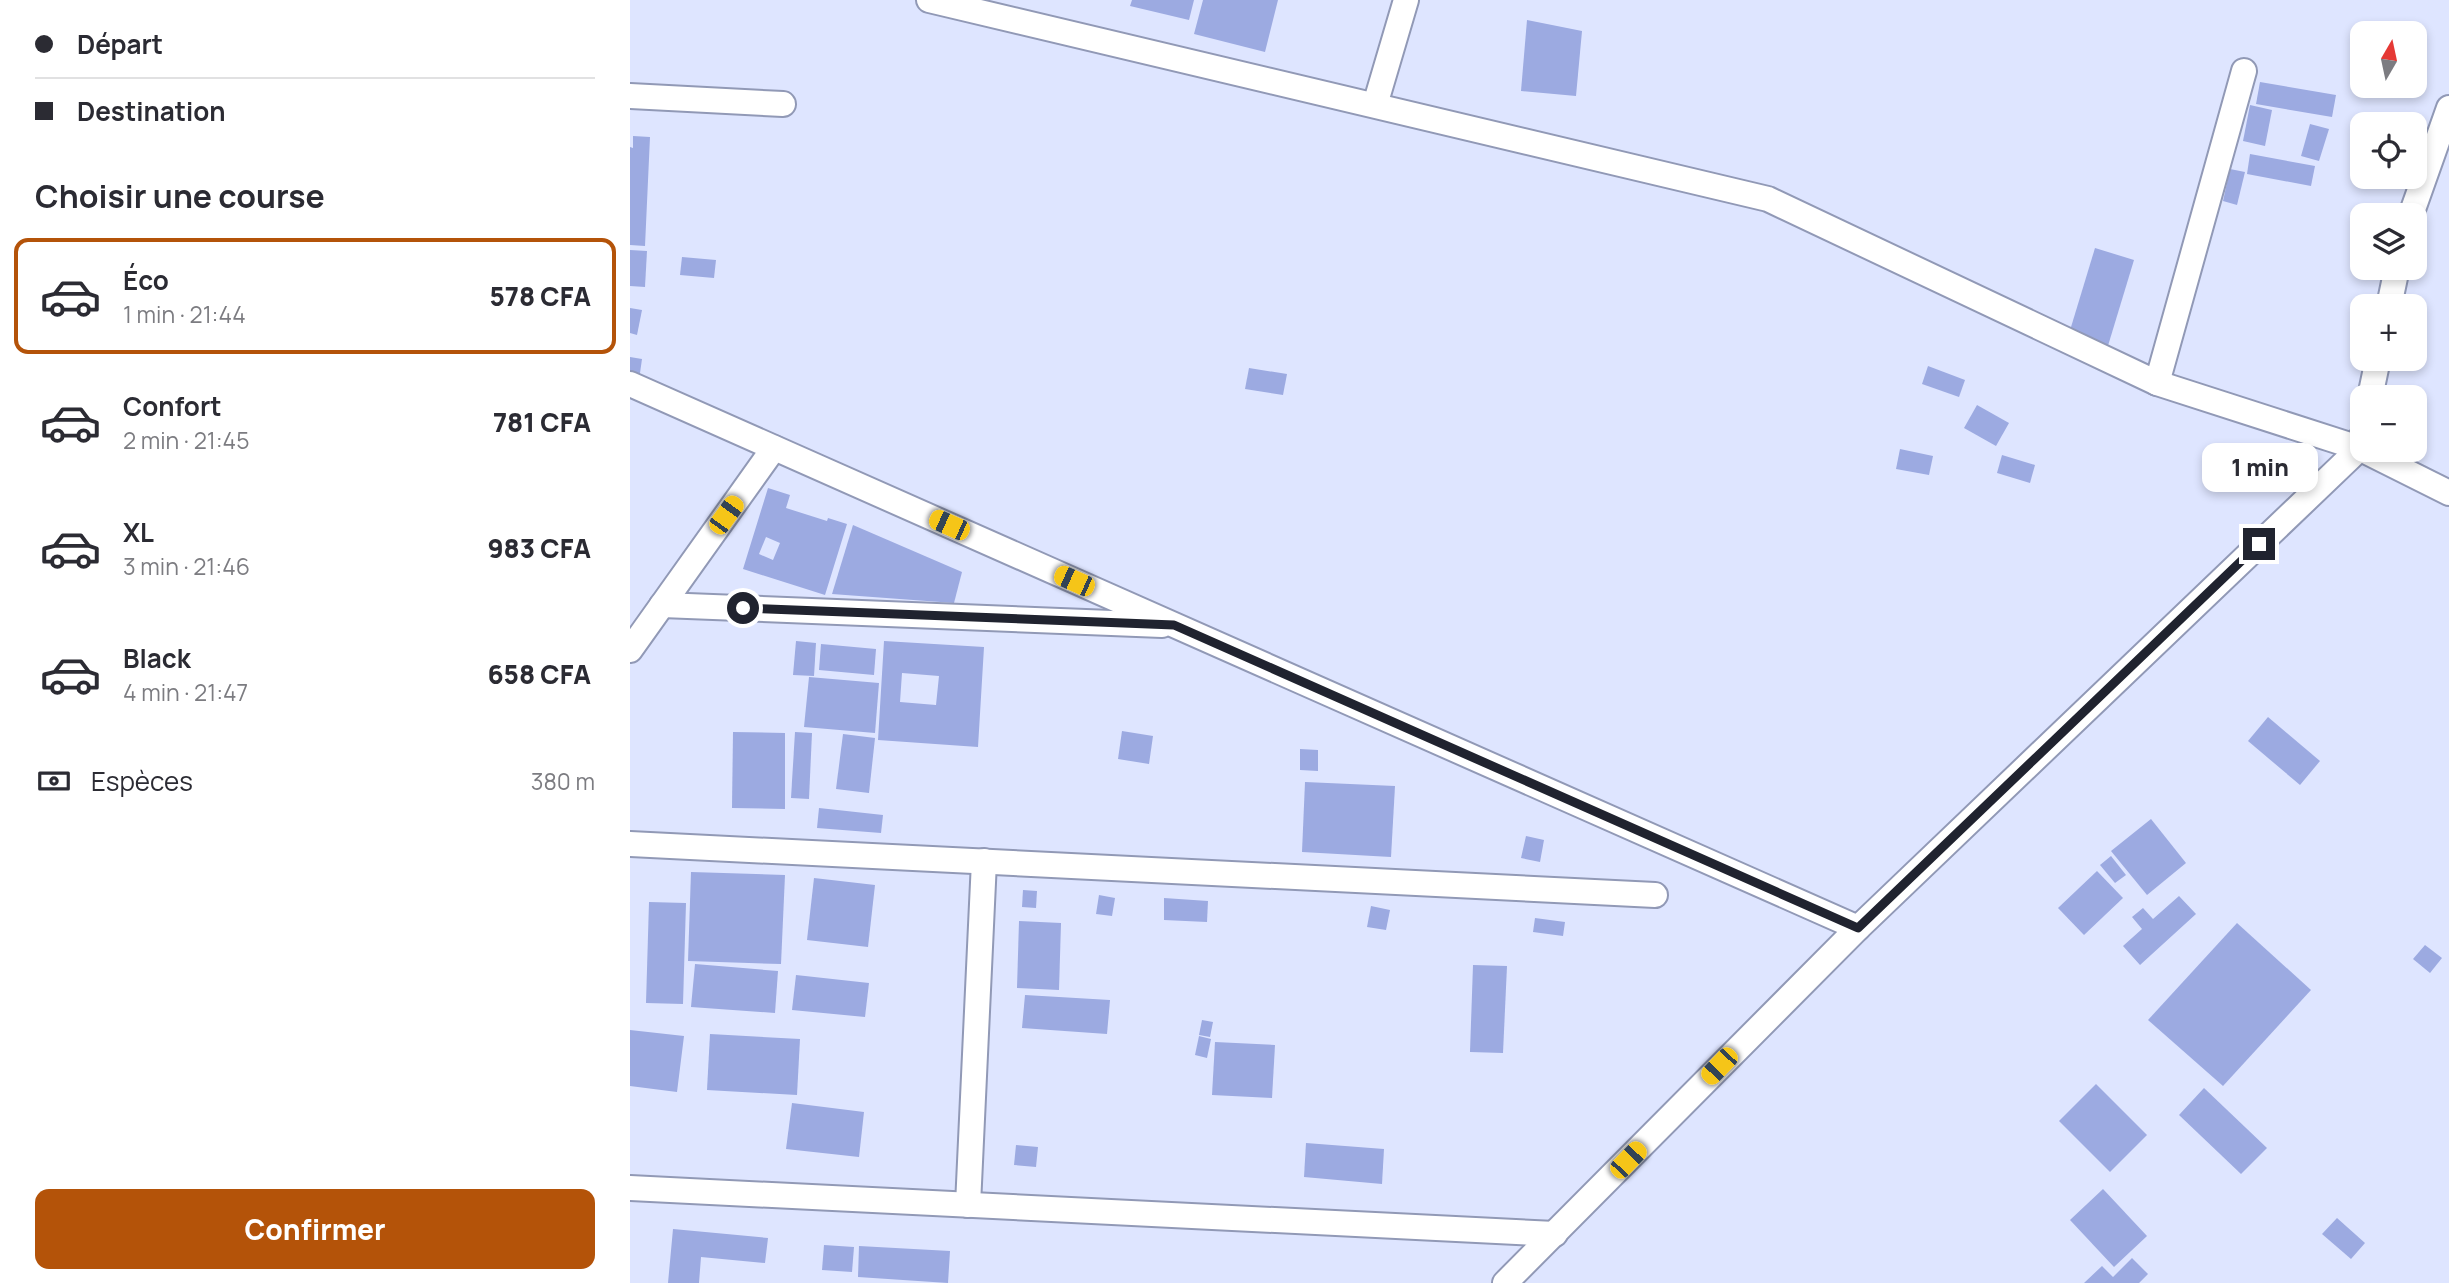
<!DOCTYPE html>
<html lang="fr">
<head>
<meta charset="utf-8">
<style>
  :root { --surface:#fff; --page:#f2f2f3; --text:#2b2b33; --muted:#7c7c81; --line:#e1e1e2; --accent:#b45309 }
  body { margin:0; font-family:Manrope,sans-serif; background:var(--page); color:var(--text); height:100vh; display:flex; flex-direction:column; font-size:26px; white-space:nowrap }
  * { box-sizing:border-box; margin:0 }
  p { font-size:23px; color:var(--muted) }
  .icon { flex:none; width:38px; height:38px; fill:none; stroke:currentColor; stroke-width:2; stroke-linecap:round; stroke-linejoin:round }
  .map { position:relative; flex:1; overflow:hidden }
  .sheet { display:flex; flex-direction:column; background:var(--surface); width:630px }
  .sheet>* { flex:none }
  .hud { display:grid; align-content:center; height:154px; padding:0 35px; background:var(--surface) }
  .needle { width:46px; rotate:9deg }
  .fabs { position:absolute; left:1720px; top:21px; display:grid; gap:14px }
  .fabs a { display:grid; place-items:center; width:77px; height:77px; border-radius:14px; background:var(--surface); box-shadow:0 4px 10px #0003; font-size:35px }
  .end { position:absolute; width:32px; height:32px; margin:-16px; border:9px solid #20232f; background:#fff; box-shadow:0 0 0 4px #fff }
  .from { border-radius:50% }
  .bubble { position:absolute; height:49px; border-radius:14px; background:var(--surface); box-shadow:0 4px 10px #0003; font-size:23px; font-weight:800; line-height:49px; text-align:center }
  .car { position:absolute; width:21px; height:42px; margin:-21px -10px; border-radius:9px; box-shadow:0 0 5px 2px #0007; background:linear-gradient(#f5c518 24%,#345 0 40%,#f5c518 0 76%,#345 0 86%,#f5c518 0) }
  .hud b { display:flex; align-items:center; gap:24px; height:66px; font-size:26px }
  .hud b+b { border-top:2px solid var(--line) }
  .hud i { width:18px; height:18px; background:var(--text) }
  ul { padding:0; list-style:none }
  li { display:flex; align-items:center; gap:21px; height:116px; margin:0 14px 10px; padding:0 21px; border:4px solid transparent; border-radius:14px }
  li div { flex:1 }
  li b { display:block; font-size:26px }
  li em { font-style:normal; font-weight:800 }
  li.current { border-color:var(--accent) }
  li>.icon { width:63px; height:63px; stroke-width:1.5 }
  h2 { padding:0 35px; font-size:32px; line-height:84px }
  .pay { display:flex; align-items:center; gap:18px; height:77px; padding:0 35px; font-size:26px }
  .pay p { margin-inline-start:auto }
  .cta { display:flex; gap:14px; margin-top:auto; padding:14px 35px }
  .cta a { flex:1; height:80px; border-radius:14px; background:var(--accent); color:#fff; font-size:28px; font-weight:800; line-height:80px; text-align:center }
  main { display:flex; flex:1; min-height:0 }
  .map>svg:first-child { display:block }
  .building { fill:#9caae1; fill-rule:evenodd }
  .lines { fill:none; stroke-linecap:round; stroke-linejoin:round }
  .minor-casing { stroke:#9199b6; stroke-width:28 }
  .minor { stroke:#fff; stroke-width:24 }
  .route { stroke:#20232f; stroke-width:9 }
</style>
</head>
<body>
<main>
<section class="sheet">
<div class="hud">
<b><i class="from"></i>Départ</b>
<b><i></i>Destination</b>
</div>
<h2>Choisir une course</h2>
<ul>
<li class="current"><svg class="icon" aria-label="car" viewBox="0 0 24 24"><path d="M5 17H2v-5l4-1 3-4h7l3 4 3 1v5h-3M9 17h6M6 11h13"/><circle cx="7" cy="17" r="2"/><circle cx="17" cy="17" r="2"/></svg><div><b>Éco</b><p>1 min · 21:44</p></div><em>578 CFA</em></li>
<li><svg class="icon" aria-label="car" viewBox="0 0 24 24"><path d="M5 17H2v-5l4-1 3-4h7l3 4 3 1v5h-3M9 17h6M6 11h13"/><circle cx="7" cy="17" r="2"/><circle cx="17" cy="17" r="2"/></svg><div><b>Confort</b><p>2 min · 21:45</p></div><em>781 CFA</em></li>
<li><svg class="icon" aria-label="car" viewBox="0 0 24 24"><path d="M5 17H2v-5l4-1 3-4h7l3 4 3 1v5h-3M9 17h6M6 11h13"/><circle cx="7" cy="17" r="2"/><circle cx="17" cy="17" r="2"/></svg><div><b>XL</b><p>3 min · 21:46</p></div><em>983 CFA</em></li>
<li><svg class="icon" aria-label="car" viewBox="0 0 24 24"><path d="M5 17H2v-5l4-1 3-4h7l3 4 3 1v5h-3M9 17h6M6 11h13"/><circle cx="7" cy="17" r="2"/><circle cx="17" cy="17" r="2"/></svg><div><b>Black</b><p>4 min · 21:47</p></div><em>658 CFA</em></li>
</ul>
<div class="pay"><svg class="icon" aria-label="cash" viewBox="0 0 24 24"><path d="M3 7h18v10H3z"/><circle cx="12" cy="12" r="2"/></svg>Espèces<p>380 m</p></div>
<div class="cta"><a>Confirmer</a></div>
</section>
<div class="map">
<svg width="1819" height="1283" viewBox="0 0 1819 1283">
  <rect width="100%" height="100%" fill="#dee5ff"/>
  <!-- building -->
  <g class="building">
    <polygon points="502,0 564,0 559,20 500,6"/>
    <polygon points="573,0 648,0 635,52 564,34"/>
    <polygon points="897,20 952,31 946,96 891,91"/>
    <polygon points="1630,82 1706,95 1702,117 1626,104"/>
    <polygon points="1620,105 1642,110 1635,146 1613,141"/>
    <polygon points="1680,124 1699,129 1689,161 1671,156"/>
    <polygon points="3,136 20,137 15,246 0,245 0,147 3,148"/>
    <polygon points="1620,154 1685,166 1681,186 1617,174"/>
    <polygon points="1600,169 1615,172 1607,205 1593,201"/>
    <polygon points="1465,248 1504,260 1477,349 1438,337"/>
    <polygon points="0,250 17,251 15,287 0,286"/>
    <polygon points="52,257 86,260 84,278 50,275"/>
    <polygon points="0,308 12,310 7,335 0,333"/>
    <polygon points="0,357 12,359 9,380 0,378"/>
    <polygon points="1298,366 1335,380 1329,397 1292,384"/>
    <polygon points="619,368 657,374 653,395 615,389"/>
    <polygon points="1347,405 1379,423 1366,446 1334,428"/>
    <polygon points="1270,449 1303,456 1299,475 1266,469"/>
    <polygon points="1372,455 1405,465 1400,483 1367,473"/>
    <path d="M138,488L160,495L156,508L197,521L198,518L217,524L195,595L113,569ZM136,537L150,543L143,560L129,554Z"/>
    <polygon points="223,525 332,572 324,603 202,594"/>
    <polygon points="166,641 186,643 184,676 163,675"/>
    <path d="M254,641L354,647L348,747L248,740ZM272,673L309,676L306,705L270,702Z"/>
    <polygon points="191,644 246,649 244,675 189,670"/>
    <polygon points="179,677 249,683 245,733 174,727"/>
    <polygon points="1638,717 1690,761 1670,785 1618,741"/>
    <polygon points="492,731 523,736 519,764 488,759"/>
    <polygon points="103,732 155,733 155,809 102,808"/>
    <polygon points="165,732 182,733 179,799 161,798"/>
    <polygon points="213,734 245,738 239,793 206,789"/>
    <polygon points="670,749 688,750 688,771 670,770"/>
    <polygon points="675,782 765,786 761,857 672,852"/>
    <polygon points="189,808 253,815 251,833 187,828"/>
    <polygon points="1521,819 1556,863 1517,895 1481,851"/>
    <polygon points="896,836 914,840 910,862 891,858"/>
    <polygon points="1481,856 1496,875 1485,883 1470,865"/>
    <polygon points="1467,871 1493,898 1454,935 1428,908"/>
    <polygon points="61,872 155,875 151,964 58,961"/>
    <polygon points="184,878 245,885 238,947 177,940"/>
    <polygon points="393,890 407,891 406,908 392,907"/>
    <polygon points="469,895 485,898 482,916 466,914"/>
    <polygon points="1549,896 1566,914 1510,965 1493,946 1512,929 1502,917 1513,908 1523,919"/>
    <polygon points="534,898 578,901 577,922 534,920"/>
    <polygon points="19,902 56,903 53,1004 16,1003"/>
    <polygon points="741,906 760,910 756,930 737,927"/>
    <polygon points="905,918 935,922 933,936 903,932"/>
    <polygon points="389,921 431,923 429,990 387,988"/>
    <polygon points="1607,923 1681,990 1593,1086 1518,1020"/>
    <polygon points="1795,945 1812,958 1800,973 1783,959"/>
    <polygon points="65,964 148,971 145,1013 61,1007"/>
    <polygon points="843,965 877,966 873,1053 840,1052"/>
    <polygon points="166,975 239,983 235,1017 162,1010"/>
    <polygon points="395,995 480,1000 477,1034 392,1028"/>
    <polygon points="572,1020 583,1022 580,1037 569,1035"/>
    <polygon points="0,1030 54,1036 47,1092 0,1086"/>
    <polygon points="80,1034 170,1039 167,1095 77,1090"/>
    <polygon points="569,1036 581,1039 577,1058 565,1055"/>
    <polygon points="585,1042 645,1045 642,1098 582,1095"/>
    <polygon points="1466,1084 1517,1135 1480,1172 1429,1121"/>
    <polygon points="1574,1088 1637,1148 1611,1174 1549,1115"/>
    <polygon points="162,1103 234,1112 229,1157 156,1149"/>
    <polygon points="676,1143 754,1149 752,1184 674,1177"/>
    <polygon points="386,1145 408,1147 406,1167 384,1165"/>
    <polygon points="1473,1189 1517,1236 1484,1267 1440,1220"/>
    <polygon points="1707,1218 1735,1243 1721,1259 1692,1234"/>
    <polygon points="43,1229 138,1238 135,1263 71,1257 69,1283 38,1283"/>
    <polygon points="194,1245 224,1247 222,1272 192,1270"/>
    <polygon points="229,1246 320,1251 318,1283 228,1277"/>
    <polygon points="1502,1258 1518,1274 1509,1283 1454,1283 1472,1266 1483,1277"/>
  </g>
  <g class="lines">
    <defs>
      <g id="minor">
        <polyline points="299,0 1138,199 1527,383 1732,449"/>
        <polyline points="0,96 153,104"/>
        <polyline points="745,105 776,0"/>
        <polyline points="1781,215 1819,108"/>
        <polyline points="1759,306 1767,268"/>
        <polyline points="1527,383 1614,71"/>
        <polyline points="0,384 1228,928"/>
        <polyline points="1740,397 1748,359"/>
        <polyline points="1733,450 1819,493"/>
        <polyline points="32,605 532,625"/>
        <polyline points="0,650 144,448"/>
        <polyline points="0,844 1025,895"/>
        <polyline points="0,1188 925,1234"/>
        <polyline points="338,1205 354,861"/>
        <polyline points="875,1283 1228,928 1730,448 1732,436"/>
      </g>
    </defs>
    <!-- minor casing -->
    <use href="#minor" class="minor-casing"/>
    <!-- minor -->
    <use href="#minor" class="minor"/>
  </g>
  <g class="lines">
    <!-- route -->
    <polyline class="route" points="113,608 544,625 1228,928 1629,544"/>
  </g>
</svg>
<div class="fabs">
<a><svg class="needle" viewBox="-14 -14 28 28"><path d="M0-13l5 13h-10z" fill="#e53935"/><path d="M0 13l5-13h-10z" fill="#7c7c81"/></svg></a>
<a><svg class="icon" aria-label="locate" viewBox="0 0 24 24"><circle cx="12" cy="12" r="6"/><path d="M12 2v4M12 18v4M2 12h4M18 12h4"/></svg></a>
<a><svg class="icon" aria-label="layers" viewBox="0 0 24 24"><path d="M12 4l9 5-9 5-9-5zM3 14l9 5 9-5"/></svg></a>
<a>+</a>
<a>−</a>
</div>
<i class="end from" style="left:113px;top:608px"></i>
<i class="end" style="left:1629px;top:544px"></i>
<div class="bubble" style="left:1572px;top:443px;width:116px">1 min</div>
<i class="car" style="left:96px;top:515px;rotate:36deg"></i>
<i class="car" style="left:319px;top:525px;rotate:294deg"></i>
<i class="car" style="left:444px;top:581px;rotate:294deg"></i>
<i class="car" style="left:1089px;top:1066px;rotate:224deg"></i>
<i class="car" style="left:998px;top:1160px;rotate:44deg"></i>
</div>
</main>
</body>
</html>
